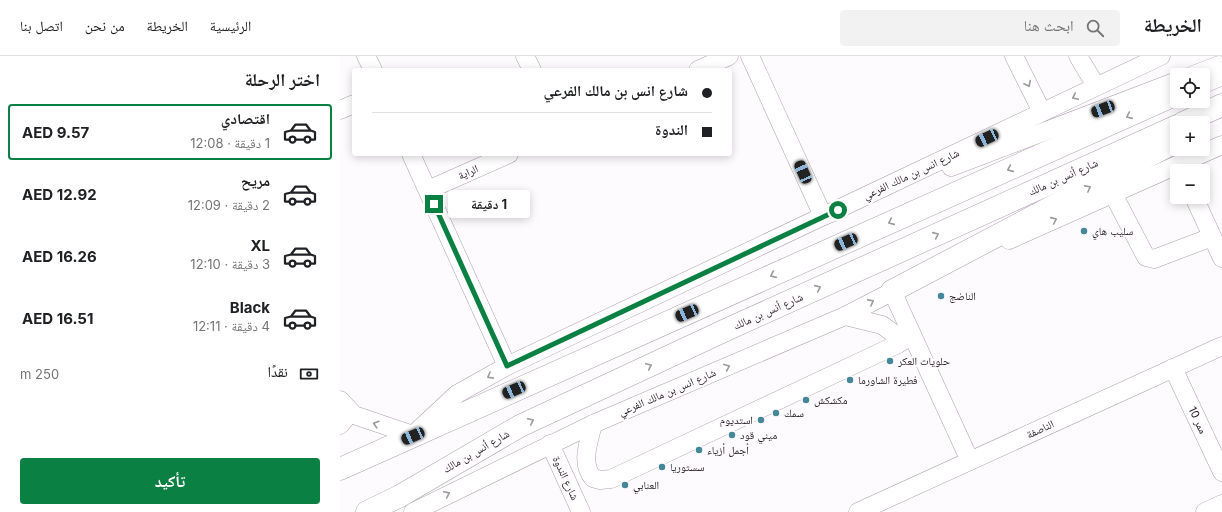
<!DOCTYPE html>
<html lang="ar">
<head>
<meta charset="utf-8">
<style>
  :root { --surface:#fff; --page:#f2f2f2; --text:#202124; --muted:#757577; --line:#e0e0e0; --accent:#0b8043 }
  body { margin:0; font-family:Inter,"Noto Naskh Arabic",sans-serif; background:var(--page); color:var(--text); direction:rtl; height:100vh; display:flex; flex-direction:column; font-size:15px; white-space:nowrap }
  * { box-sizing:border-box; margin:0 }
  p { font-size:13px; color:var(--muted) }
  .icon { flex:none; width:22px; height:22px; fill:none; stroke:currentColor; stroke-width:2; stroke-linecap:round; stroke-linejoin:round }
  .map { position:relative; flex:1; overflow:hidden; direction:ltr }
  .details { display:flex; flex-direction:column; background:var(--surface); width:340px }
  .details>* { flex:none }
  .top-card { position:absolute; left:12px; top:12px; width:380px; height:88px; border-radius:4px; box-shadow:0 2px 10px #0003; direction:rtl; display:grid; align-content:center; height:88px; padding:0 20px; background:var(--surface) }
  .fabs { position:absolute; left:830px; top:12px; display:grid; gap:8px }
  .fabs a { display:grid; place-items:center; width:40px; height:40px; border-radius:4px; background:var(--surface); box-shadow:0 2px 10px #0003; font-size:20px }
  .end { position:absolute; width:18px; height:18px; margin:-9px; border:5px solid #0b8043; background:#fff; box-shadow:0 0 0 2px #fff }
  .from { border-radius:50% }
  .bubble { position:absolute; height:28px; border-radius:4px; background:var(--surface); box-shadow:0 2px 10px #0003; font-size:13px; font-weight:700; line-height:28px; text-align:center; direction:rtl }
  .car { position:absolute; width:12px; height:24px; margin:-12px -6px; border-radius:5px; box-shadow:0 0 3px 1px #0007; background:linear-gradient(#222 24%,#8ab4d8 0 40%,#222 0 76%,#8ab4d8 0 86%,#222 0) }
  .top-card b { display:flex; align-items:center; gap:14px; height:38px; font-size:15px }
  .top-card b+b { border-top:1px solid var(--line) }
  .top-card i { width:10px; height:10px; background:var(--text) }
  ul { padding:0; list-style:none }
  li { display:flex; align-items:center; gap:12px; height:56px; margin:0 8px 6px; padding:0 12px; border:2px solid transparent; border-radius:4px }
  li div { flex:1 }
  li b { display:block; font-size:15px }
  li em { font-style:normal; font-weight:700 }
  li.selected { border-color:var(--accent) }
  li>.icon { width:36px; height:36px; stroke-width:1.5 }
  h2 { padding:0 20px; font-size:18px; line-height:48px }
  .pay { display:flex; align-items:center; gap:10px; height:44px; padding:0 20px; font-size:15px }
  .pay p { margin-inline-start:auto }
  .primary-button { display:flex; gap:8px; margin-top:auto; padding:8px 20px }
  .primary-button a { flex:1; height:46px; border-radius:4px; background:var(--accent); color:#fff; font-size:16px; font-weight:700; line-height:46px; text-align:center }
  header { display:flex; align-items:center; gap:24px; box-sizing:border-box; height:56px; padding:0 20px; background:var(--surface); border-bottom:1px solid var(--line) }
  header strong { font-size:19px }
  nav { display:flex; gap:22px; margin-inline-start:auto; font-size:14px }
  .search { width:280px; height:36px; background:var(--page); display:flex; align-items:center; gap:10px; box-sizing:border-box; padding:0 14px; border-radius:4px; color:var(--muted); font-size:15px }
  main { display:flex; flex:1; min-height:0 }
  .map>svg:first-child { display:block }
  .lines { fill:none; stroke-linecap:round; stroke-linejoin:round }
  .minor-casing { stroke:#afa0b0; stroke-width:19 }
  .major-casing { stroke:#afa0b0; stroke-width:23 }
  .minor { stroke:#fff; stroke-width:18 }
  .major { stroke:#fff; stroke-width:22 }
  .oneway { stroke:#9d9a9d }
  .route { stroke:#0b8043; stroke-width:5 }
  .poi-dot { fill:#448797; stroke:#fefbfe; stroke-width:1.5 }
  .labels { text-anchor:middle; stroke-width:4; stroke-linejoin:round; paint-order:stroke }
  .street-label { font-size:11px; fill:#251f25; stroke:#fefbfe }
  .poi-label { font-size:11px; fill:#251f25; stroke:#fefbfe; text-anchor:start }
</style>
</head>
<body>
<header>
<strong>الخريطة</strong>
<div class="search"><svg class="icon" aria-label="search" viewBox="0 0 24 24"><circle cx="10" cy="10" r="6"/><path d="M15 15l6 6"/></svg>ابحث هنا</div>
<nav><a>الرئيسية</a><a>الخريطة</a><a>من نحن</a><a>اتصل بنا</a></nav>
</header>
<main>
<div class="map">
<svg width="882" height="456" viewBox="0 0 882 456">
  <rect width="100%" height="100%" fill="#fefbfe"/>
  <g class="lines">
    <defs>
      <g id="minor">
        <polyline points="26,0 33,14"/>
        <polyline points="185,0 192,14"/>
        <polyline points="410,0 483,160 494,156"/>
        <polyline points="674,0 702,56"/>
        <polyline points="738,0 756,30"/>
        <polyline points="358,14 389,0"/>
        <polyline points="853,19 879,9"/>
        <polyline points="0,54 14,48"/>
        <polyline points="71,98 167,310"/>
        <polyline points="611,111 837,25"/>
        <polyline points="88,134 169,98"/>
        <polyline points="773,138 806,201 814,203 872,181"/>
        <polyline points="854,141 882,202"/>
        <polyline points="669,184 882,89"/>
        <polyline points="552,235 630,405"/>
        <polyline points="505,260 542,269 553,277 558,288"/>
        <polyline points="833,312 882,416"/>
        <polyline points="0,344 14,359 73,379 117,338 167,310 821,0"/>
        <path d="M253,368C249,386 240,407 253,422L260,424L271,423L558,288L572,279"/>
        <polyline points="0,369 5,363 2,348"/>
        <polyline points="210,388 241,456"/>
        <polyline points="73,456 253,368 505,260 565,229"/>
        <polyline points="518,456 882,290"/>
        <polyline points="865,456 882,448"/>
      </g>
      <g id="major">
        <polyline points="863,26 882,18"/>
        <polyline points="843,67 882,49"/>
        <polyline points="552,235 837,85"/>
        <polyline points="0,413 837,38"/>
        <polyline points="27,456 60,440 180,370 388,273 837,70"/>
      </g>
    </defs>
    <!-- minor casing -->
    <use href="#minor" class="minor-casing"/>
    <!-- major casing -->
    <use href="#major" class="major-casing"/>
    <!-- minor -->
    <use href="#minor" class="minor"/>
    <!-- major -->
    <use href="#major" class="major"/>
  </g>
  <!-- one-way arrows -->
  <defs><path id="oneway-chevron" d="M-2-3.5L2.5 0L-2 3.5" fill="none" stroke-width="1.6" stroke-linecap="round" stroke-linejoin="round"/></defs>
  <g class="oneway">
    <use href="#oneway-chevron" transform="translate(688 28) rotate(63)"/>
    <use href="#oneway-chevron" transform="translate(735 41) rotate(155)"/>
    <use href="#oneway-chevron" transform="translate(789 60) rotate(156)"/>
    <use href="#oneway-chevron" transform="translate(670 113) rotate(156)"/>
    <use href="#oneway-chevron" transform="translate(748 132) rotate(-28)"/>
    <use href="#oneway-chevron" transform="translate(714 164) rotate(-24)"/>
    <use href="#oneway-chevron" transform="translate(551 166) rotate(156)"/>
    <use href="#oneway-chevron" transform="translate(596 179) rotate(-24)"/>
    <use href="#oneway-chevron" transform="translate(433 219) rotate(156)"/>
    <use href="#oneway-chevron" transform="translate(478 232) rotate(-24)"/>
    <use href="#oneway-chevron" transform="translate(531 246) rotate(-28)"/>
    <use href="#oneway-chevron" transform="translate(309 310) rotate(-25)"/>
    <use href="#oneway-chevron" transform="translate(387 311) rotate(-23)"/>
    <use href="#oneway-chevron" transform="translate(150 320) rotate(151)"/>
    <use href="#oneway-chevron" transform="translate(191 365) rotate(-25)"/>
    <use href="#oneway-chevron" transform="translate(36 368) rotate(-162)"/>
    <use href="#oneway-chevron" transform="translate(107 438) rotate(-26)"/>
  </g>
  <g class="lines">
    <!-- route -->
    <polyline class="route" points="94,148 167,310 498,154"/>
  </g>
  <!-- markers -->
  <g class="poi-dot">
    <circle cx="744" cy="175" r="4"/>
    <circle cx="601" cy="240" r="4"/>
    <circle cx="550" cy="305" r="4"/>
    <circle cx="510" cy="324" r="4"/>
    <circle cx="466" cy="344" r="4"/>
    <circle cx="436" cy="357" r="4"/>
    <circle cx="421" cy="364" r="4"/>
    <circle cx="392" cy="379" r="4"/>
    <circle cx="359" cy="394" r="4"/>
    <circle cx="322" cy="411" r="4"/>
    <circle cx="285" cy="429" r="4"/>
  </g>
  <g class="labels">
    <!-- street labels -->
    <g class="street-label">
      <text transform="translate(128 116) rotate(-24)" y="4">الراية</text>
      <text transform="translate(571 118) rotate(-25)" y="4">شارع انس بن مالك الفرعي</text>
      <text transform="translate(723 121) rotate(-24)" y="4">شارع أنس بن مالك</text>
      <text transform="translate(428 255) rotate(-24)" y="4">شارع أنس بن مالك</text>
      <text transform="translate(327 336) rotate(-23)" y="4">شارع انس بن مالك الفرعي</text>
      <text transform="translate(858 364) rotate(65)" y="4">ممر 10</text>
      <text transform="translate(700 373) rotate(-25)" y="4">الناصفة</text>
      <text transform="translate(136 395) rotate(-30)" y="4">شارع أنس بن مالك</text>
      <text transform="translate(226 422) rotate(65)" y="4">شارع الندوة</text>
    </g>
    <!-- poi labels -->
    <g class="poi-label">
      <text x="752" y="179">سليب هاي</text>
      <text x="609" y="244">الناضج</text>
      <text x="558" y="309">حلويات العكر</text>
      <text x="518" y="328">فطيرة الشاورما</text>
      <text x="474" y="348">مكشكش</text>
      <text x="444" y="361">سمك</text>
      <text x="413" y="368" text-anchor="end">استديوم</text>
      <text x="400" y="383">ميني قود</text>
      <text x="367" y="398">أجمل أزياء</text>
      <text x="330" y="415">سستوريا</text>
      <text x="293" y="433">العنابي</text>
    </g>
  </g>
</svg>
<div class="fabs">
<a><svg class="icon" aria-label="locate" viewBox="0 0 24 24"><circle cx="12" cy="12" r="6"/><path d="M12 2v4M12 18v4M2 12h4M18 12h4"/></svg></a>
<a>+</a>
<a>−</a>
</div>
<i class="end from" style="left:498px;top:154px"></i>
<i class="end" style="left:94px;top:148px"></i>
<div class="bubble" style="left:108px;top:134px;width:82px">1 دقيقة</div>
<i class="car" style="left:763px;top:53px;rotate:249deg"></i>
<i class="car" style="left:647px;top:82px;rotate:245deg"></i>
<i class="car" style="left:463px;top:116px;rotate:336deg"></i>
<i class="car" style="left:506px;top:186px;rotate:246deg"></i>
<i class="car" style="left:347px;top:257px;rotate:246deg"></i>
<i class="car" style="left:174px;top:334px;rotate:246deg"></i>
<i class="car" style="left:73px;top:380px;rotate:246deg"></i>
<div class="top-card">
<b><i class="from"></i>شارع انس بن مالك الفرعي</b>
<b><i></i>الندوة</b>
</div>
</div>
<section class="details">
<h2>اختر الرحلة</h2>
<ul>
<li class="selected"><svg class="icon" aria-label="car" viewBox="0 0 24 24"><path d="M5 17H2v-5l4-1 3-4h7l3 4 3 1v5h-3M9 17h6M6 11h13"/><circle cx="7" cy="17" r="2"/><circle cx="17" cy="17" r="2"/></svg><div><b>اقتصادي</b><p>1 دقيقة · 12:08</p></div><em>AED 9.57</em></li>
<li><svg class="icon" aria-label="car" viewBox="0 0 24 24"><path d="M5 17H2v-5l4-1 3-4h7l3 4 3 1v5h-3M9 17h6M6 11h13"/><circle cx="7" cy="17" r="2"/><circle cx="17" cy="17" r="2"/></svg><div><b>مريح</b><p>2 دقيقة · 12:09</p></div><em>AED 12.92</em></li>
<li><svg class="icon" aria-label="car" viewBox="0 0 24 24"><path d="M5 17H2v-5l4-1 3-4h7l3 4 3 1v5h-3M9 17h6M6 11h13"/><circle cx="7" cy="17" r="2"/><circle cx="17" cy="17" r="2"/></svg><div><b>XL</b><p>3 دقيقة · 12:10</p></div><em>AED 16.26</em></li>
<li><svg class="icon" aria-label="car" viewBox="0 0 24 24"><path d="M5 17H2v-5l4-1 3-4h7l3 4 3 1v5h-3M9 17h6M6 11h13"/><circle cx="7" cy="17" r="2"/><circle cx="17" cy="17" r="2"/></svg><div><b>Black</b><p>4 دقيقة · 12:11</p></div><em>AED 16.51</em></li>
</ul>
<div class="pay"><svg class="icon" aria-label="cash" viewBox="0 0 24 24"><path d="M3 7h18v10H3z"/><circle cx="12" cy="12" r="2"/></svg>نقدًا<p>250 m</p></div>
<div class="primary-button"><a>تأكيد</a></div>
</section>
</main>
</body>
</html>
